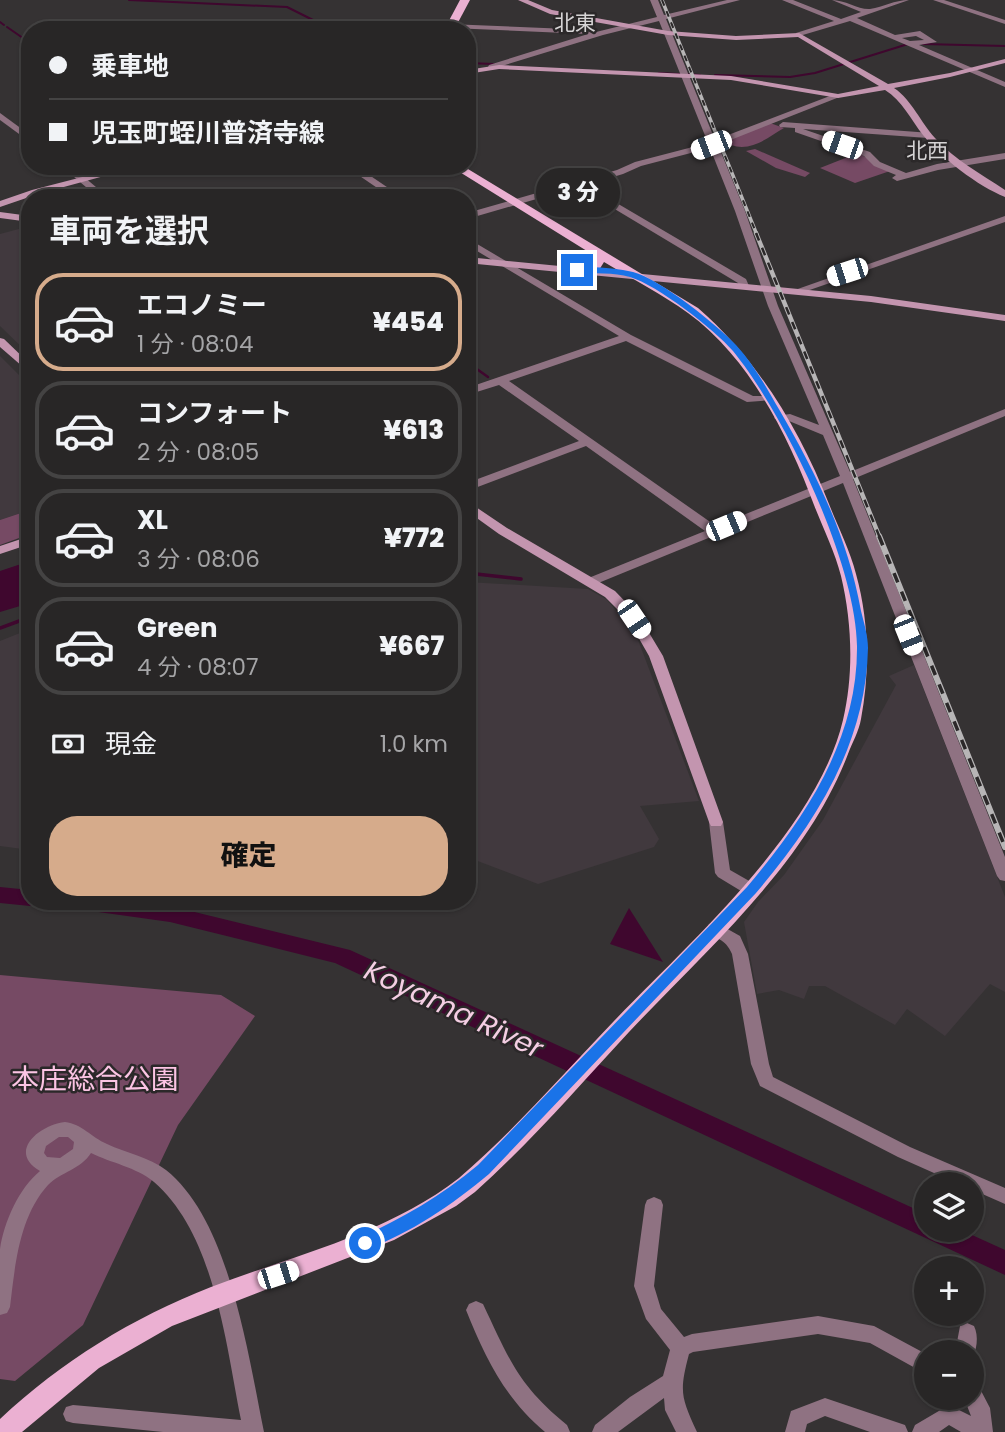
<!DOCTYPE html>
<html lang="ja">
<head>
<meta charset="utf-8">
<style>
  :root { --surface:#282626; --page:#343232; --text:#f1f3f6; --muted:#a5a5a7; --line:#444343; --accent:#d6ab8b }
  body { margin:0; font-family:Poppins,"Noto Sans JP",sans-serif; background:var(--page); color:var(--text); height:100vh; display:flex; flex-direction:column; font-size:26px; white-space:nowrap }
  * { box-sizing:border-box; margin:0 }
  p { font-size:23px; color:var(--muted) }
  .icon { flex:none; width:38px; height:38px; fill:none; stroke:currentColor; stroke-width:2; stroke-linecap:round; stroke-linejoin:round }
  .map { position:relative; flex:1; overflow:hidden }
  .panel { position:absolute; left:21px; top:189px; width:455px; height:721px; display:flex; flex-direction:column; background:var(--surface); border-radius:28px; box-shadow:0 2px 5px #0004,0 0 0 2px var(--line) }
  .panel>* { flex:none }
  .top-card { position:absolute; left:21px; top:21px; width:455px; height:154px; border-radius:28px; box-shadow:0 2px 5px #0004,0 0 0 2px var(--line); display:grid; align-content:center; height:154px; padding:0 28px; background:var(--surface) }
  .fabs { position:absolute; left:914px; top:1172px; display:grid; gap:14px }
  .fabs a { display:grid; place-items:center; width:70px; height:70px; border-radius:50%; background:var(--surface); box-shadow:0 2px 5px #0004,0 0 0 2px var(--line); font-size:35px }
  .end { position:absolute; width:32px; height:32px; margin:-16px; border:9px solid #1a73e8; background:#fff; box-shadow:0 0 0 4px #fff }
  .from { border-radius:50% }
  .bubble { position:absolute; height:49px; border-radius:24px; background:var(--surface); box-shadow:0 2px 5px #0004,0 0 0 2px var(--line); font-size:23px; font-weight:800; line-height:49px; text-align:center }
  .car { position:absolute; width:21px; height:42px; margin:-21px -10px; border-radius:9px; box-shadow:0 0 5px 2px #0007; background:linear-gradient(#fff 24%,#345 0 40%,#fff 0 76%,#345 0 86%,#fff 0) }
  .top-card b { display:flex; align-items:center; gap:24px; height:66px; font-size:26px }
  .top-card b+b { border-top:2px solid var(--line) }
  .top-card i { width:18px; height:18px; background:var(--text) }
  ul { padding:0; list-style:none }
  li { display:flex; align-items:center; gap:21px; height:98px; margin:0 14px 10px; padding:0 14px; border:4px solid var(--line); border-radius:28px }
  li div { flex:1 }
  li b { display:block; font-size:26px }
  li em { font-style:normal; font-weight:800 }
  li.current { border-color:var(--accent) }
  li>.icon { width:63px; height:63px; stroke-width:1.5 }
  h2 { padding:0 28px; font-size:32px; line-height:84px }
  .pay { display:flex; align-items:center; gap:18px; height:77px; padding:0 28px; font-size:26px }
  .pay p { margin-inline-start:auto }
  .button { display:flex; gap:14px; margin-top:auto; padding:14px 28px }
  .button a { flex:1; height:80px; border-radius:28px; background:var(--accent); color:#111; font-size:28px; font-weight:800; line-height:80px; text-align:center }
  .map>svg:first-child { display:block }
  .built { fill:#41393e }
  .green { fill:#764a64 }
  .water { fill:#3f072e }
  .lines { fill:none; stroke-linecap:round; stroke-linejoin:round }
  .stream-far2 { stroke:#3f072e; stroke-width:2 }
  .stream-far1 { stroke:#3f072e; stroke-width:2.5 }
  .stream { stroke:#3f072e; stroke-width:3.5 }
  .river { fill:#3f072e; fill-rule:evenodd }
  .street { fill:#8f7282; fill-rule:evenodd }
  .secondary { fill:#c395af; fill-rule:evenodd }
  .primary { fill:#ebb0d2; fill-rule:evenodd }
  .rail-far2-casing { stroke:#b7b5b6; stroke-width:3.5 }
  .rail-far1-casing { stroke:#b7b5b6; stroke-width:4.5 }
  .rail-casing { stroke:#b7b5b6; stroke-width:6 }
  .rail-far2 { stroke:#2b2829; stroke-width:2; stroke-dasharray:6; stroke-linecap:butt }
  .rail-far1 { stroke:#2b2829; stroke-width:2.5; stroke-dasharray:8; stroke-linecap:butt }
  .rail { stroke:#2b2829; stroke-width:3.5; stroke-dasharray:10; stroke-linecap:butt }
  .route { fill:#1a73e8 }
  .labels { text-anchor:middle; stroke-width:5; stroke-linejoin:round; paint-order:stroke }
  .far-neighbourhood-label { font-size:21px; fill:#d6d4d5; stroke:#2b2829 }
  .near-water-label { font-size:28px; font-style:italic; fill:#f4cee3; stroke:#2b2829 }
  .near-park-label { font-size:28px; fill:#fcc4e4; stroke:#2b2829 }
</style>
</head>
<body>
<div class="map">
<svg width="1005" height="1432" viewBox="0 0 1005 1432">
  <rect width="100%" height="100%" fill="#353233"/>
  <!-- built -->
  <g class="built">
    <polygon points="30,226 30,355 0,326 0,234"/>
    <polygon points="0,356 30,386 30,510 0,520"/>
    <polygon points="467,582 588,589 606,599 635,632 699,801 640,806 659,839 654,847 538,884 467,857"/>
    <polygon points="30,629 30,850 0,846 0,641"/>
    <polygon points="914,665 1005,897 1005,992 990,984 945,1036 907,1009 895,1025 825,986 809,986 804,999 779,990 757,994 744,922 758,902 784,875 823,820 896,685 889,676"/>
  </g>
  <!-- green -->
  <g class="green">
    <path d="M770,123L784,128C767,138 751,152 731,145L729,138Z"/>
    <polygon points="755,149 810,173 805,177 776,168 746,151"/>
    <polygon points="858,153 890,171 855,183 820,168"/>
    <polygon points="30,510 30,534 0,545 0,520"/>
    <polygon points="0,975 221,995 255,1016 178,1125 83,1325 15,1381 0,1379"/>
  </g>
  <!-- water -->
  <g class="water">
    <polygon points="30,561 30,603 0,612 0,571"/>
    <polygon points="629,908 663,962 610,944"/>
  </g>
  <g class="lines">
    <!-- stream-far2 -->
    <g class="stream-far2">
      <polyline points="129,0 287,7 333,30"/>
      <polyline points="0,22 4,25"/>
      <polyline points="7,27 30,43"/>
      <polyline points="923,44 1005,46"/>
      <polyline points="467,63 494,64"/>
      <polyline points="659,73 700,75"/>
      <polyline points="715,75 790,77 815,73 908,44"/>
    </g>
    <!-- stream-far1 -->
    <polyline class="stream-far1" points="467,362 488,377"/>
    <!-- stream -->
    <g class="stream">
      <polyline points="467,573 521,579"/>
      <polyline points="0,628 30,617"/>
    </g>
    <!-- river -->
    <g class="river">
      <polygon points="0,887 30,890 30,901 40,901 30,906 0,903"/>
      <polygon points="65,901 139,901 170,906 350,950 926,1214 926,1230 961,1230 1005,1250 1005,1275 335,963 170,922 77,909 69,907"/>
    </g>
    <!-- street -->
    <g class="street">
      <polygon points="650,0 658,0 664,15 727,0 740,0 666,19 715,140 835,94 842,96 718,145 745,211 778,306 850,472 1005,409 1005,416 853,479 1005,857 1005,881 1000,880 997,876 843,483 591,586 585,582 586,579 705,531 586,446 467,491 467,483 579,441 499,385 467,395 467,388 619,336 467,245 467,238 631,335 753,396 773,396 773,400 747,402 626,341 509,381 716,526 840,476 823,435 789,421 780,421 774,418 776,416 790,414 819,425 768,306 735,211 710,148 641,166 623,174 586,185 746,279 749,286 748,288 740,288 738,283 578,187 467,219 467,213 617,170 635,162 708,143 659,21 603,35 492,69 488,67 489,65 588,34 451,28 447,26 448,24 592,30 596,32 657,17"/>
      <path d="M782,0H793L841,19L861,12L832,0C845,0 859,10 870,9C884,7 894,0 909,0L857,18L895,35L920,31L937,42L919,45L1005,82V87L850,21L796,37V33L834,21ZM916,36L924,40L910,41L902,38Z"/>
      <polygon points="933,0 944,0 1005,20 1005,24"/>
      <polygon points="0,113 30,135 30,142 0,120"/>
      <polygon points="783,122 931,133 931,137 928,138 803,129 870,152 880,162 906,173 937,164 1005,153 1005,159 938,170 897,181 892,178 896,175 874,166 864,156 795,132 795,128 780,127 779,125"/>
      <polygon points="61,166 71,166 109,198 99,198"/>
      <polygon points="345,166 356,166 403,198 392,198"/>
      <polygon points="1005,216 1005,222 801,293 792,291"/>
      <polygon points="716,817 723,822 730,870 758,886 760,890 758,894 746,894 718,877 715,873 709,822"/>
      <path d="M715,922L740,936L748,954L769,1064L773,1077L910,1147L1005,1188V1204L971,1189V1185H961L898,1157L760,1086L751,1064L732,954C725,937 715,941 707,928L709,924Z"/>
      <path d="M65,1122C82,1124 91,1137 107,1144C126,1153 149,1157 166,1170C230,1221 248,1355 264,1432H163L73,1423L66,1421L63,1414L66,1407L73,1405L241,1420C226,1345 215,1235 154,1182C136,1167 111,1163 91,1153C81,1169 61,1172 48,1185C19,1217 15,1266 10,1307L7,1313L0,1315C0,1294 0,1270 0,1249C4,1222 19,1188 40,1171C7,1152 39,1125 65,1122ZM59,1137H68L74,1142L73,1149L60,1158L47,1157L44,1153L46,1146Z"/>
      <path d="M654,1197L661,1200L663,1205L654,1286L661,1309L684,1337L692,1334L818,1316L874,1326L926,1354V1374L870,1343L818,1334L693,1352L689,1354C679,1392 681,1397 697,1432H676L665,1410L664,1398L618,1432H592L595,1425L630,1397L663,1376L670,1350L646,1319L634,1286L645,1205L647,1200Z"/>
      <path d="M476,1301L483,1304C509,1359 518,1385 567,1425L570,1432H545C505,1399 485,1357 466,1310L469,1304Z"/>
      <path d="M967,1323L974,1326C979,1336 977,1351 971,1360V1353H955L960,1326Z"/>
      <polygon points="971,1382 978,1385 990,1408 993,1432 961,1432 949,1425 939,1432 912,1432 915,1425 949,1405 971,1416 964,1398 971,1398"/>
      <polygon points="825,1398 905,1425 908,1432 870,1432 825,1416 807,1424 805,1432 785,1432 791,1411"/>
    </g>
    <!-- secondary -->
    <g class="secondary">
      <path d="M518,0H528L552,10L668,31L736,36L799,33L888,84L950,73L1005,59V63L950,77L894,88C912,100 921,123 935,138C955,160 981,174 1005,190V197C978,186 941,158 923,135C911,120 902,100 885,90L838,98L731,80L499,69L467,74V70L499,65L731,76L838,94L879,86L798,37L736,40L668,35L550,14Z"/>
      <polygon points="125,166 141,166 38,194 0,207 0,201 32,190"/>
      <polygon points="0,212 30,216 30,222 0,218"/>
      <polygon points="467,257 871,296 1005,315 1005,321 871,302 467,263"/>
      <polygon points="0,338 4,339 30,364 30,373 0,347"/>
      <polygon points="467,501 507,528 615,591 639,616 663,656 723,822 721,826 711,826 709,822 649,656 629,621 605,597 499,534 467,511"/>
      <polygon points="30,536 30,544 0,554 0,546"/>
    </g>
    <!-- primary -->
    <g class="primary">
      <polygon points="460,0 470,0 454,30 444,30"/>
      <path d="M450,166H463L698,308C758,360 800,430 829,504C838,527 850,550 856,574C869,620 870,672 861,719C859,731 852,743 848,754C806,864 708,948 629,1032C579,1086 530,1143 475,1192L456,1206L394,1240L172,1326L99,1368L22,1432H0V1419C62,1361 132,1318 211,1287C295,1255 387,1234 459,1178C514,1131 563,1074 614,1021C691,941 817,830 843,720C854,673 852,622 841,576C835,552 823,528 814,505C789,437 749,357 688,313C662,294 632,279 604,262L599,270L573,273V267L590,264L595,256Z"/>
    </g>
    <defs>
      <polyline id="rail-far2" points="662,0 757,235"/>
      <polyline id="rail-far1" points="756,233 880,538"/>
      <polyline id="rail" points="879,536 1005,847"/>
    </defs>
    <!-- rail-far2 casing -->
    <use href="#rail-far2" class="rail-far2-casing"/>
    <!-- rail-far1 casing -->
    <use href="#rail-far1" class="rail-far1-casing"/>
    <!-- rail casing -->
    <use href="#rail" class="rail-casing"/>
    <!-- rail-far2 -->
    <use href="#rail-far2" class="rail-far2"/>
    <!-- rail-far1 -->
    <use href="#rail-far1" class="rail-far1"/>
    <!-- rail -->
    <use href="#rail" class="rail"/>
  </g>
  <!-- route -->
  <path class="route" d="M574,268C591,266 616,268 633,272C660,279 716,324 736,345C754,364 767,389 780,411C817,475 848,538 861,611C864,623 868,636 868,648C866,744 816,822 756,893L489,1174C452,1205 411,1233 365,1250L359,1248V1238C403,1218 441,1196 478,1165L747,887C805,818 858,740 857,646C856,563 785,415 733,351C714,329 657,285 630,277C614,272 594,274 577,272Z"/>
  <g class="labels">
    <!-- far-neighbourhood labels -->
    <g class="far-neighbourhood-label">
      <text x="575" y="30">北東</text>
      <text x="927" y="158">北西</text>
    </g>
    <!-- near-water labels -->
    <g class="near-water-label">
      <text transform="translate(454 1009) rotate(25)" y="10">Koyama River</text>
    </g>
    <!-- near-park labels -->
    <g class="near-park-label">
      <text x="95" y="1089">本庄総合公園</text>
    </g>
  </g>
</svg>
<div class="fabs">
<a><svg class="icon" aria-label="layers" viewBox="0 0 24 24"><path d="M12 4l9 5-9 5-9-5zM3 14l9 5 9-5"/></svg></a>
<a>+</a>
<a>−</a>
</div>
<i class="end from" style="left:365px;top:1243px"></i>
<i class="end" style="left:577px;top:270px"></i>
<div class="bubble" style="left:536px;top:168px;width:84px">3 分</div>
<i class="car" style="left:711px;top:145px;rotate:249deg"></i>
<i class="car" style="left:842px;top:145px;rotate:289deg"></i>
<i class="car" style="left:847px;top:272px;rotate:252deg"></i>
<i class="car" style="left:726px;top:526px;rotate:67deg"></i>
<i class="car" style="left:634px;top:619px;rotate:146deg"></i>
<i class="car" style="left:908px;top:635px;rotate:158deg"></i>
<i class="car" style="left:278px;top:1275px;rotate:72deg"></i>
<div class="top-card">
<b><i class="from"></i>乗車地</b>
<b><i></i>児玉町蛭川普済寺線</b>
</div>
<section class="panel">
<h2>車両を選択</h2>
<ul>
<li class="current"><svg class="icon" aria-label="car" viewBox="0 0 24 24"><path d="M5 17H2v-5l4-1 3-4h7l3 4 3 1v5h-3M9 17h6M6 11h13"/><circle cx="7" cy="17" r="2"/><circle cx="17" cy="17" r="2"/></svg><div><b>エコノミー</b><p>1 分 · 08:04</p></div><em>¥454</em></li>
<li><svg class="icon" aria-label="car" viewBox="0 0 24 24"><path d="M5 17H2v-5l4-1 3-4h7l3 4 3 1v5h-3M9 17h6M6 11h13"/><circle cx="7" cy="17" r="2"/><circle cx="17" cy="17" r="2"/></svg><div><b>コンフォート</b><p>2 分 · 08:05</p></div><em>¥613</em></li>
<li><svg class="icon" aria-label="car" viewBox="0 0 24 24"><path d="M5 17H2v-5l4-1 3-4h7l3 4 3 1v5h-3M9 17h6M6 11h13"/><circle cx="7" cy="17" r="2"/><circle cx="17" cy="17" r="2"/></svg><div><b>XL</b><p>3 分 · 08:06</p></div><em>¥772</em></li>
<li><svg class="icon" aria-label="car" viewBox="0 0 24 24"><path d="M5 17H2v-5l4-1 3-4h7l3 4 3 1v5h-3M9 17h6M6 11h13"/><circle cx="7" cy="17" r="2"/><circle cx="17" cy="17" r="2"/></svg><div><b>Green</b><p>4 分 · 08:07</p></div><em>¥667</em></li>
</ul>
<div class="pay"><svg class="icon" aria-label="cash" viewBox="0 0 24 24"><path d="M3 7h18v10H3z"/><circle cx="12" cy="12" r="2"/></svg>現金<p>1.0 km</p></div>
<div class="button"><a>確定</a></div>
</section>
</div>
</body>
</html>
